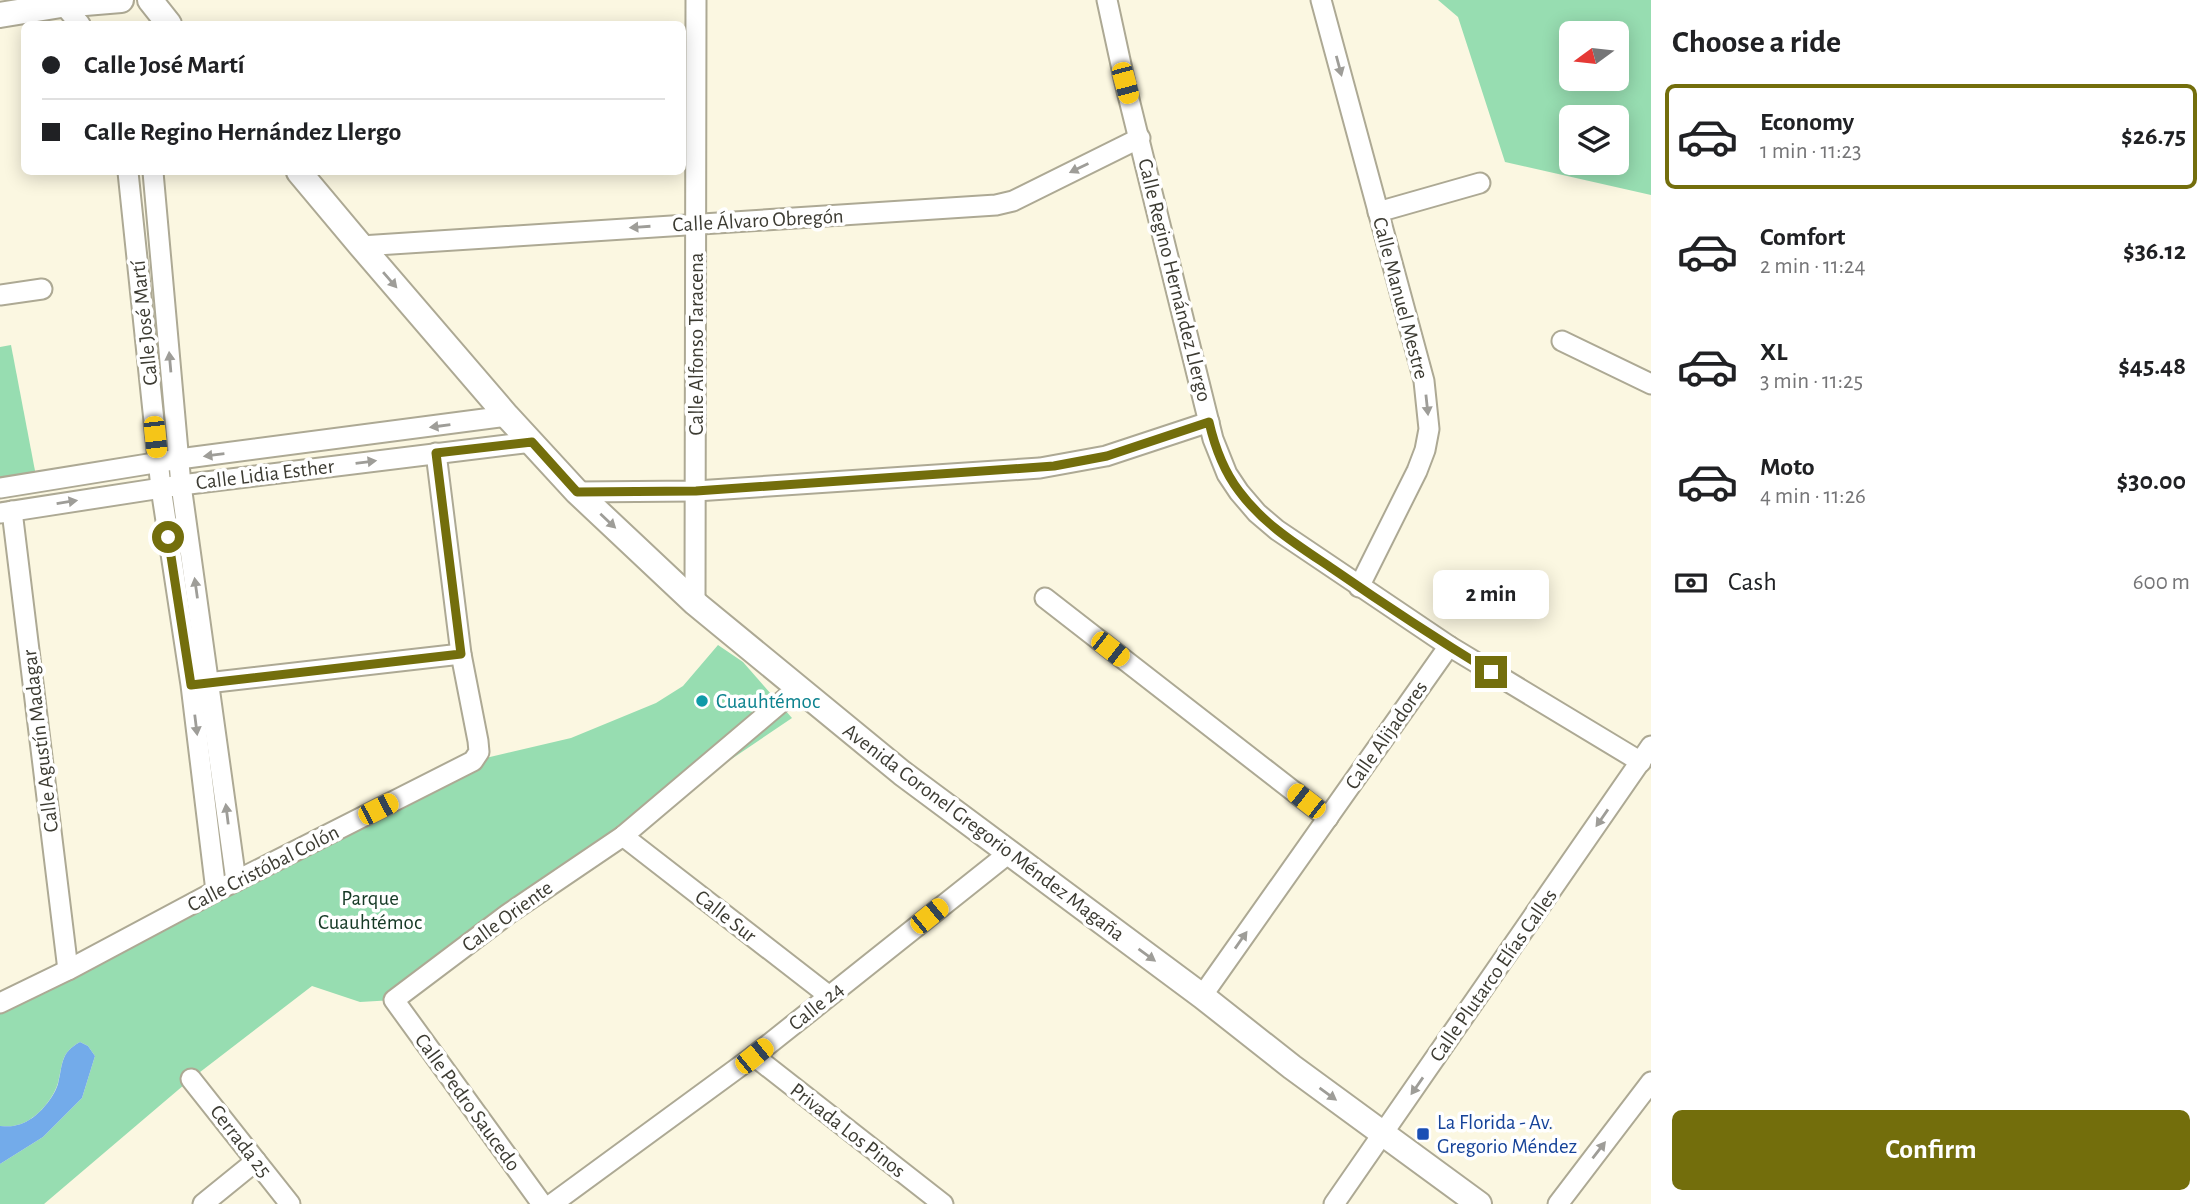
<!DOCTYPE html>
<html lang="en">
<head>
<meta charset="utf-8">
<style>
  :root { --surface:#fff; --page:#f2f2f2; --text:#202124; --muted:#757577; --line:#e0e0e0; --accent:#736e0c }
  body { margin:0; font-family:"Alegreya Sans",sans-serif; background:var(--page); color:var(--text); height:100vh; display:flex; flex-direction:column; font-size:26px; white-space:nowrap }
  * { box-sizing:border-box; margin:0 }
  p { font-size:23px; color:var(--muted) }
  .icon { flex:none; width:38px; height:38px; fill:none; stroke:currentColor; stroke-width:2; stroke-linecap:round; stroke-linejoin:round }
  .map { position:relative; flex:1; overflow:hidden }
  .drawer { display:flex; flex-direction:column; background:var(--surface); width:560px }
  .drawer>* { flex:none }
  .top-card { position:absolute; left:21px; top:21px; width:665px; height:154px; border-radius:10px; box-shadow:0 4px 18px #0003; display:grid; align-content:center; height:154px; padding:0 21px; background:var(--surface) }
  .needle { width:46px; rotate:255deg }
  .fabs { position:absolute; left:1559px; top:21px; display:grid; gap:14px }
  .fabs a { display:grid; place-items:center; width:70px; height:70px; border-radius:10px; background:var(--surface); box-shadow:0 4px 18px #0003; font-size:35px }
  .end { position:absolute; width:32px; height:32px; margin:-16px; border:9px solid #736e0c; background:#fff; box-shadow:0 0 0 4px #fff }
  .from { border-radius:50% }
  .bubble { position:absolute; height:49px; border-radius:10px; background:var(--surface); box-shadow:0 4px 18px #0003; font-size:23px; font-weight:700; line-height:49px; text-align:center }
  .car { position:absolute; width:21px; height:42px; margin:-21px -10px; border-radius:9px; box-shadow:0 0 5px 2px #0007; background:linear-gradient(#f5c518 24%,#345 0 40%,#f5c518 0 76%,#345 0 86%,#f5c518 0) }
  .top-card b { display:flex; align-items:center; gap:24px; height:66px; font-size:26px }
  .top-card b+b { border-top:2px solid var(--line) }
  .top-card i { width:18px; height:18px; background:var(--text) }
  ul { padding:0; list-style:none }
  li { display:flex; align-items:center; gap:21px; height:105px; margin:0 14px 10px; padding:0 7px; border:4px solid transparent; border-radius:10px }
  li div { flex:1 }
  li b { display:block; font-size:26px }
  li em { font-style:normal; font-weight:700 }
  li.selected { border-color:var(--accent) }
  li>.icon { width:63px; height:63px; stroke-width:1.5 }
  h2 { padding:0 21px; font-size:32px; line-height:84px }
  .pay { display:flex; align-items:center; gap:18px; height:77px; padding:0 21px; font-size:26px }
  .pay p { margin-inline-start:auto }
  .button { display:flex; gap:14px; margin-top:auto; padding:14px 21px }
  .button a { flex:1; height:80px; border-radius:10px; background:var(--accent); color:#fff; font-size:28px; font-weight:700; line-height:80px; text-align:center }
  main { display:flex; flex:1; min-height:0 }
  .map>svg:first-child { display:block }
  .green { fill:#97ddb1; fill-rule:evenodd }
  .water { fill:#73abea }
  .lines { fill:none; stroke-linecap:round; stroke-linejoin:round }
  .minor-casing { stroke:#ada994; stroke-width:23 }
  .major-casing { stroke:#ada994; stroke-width:28 }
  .minor { stroke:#fff; stroke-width:19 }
  .major { stroke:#fff; stroke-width:24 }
  .oneway { fill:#9e9d98 }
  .route { stroke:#736e0c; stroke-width:9 }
  .culture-dot { fill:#0f9aa8; stroke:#fff; stroke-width:2.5 }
  .transit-dot { fill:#1a4fb4; stroke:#fff; stroke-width:2.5 }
  .labels { text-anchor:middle; stroke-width:7; stroke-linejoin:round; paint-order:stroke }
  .street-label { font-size:21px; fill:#3c3b32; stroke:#fff }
  .culture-label { font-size:21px; fill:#0d838f; stroke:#fff; text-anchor:start }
  .park-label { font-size:21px; fill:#153925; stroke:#fff }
  .transit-label { font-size:21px; fill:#164399; stroke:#fff; text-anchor:start }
</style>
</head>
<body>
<main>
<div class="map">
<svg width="1651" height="1204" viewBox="0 0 1651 1204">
  <rect width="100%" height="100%" fill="#fbf7e1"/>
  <!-- green -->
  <g class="green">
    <path d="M1438,0H1651V195L1505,162L1458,17ZM1617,33V79H1572V33ZM1617,117V163H1572V117Z"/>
    <polygon points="11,345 36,476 0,482 0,347"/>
    <path d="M718,645L743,662L792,718L587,857L394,1000L360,1002L312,986L191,1079L44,1204H0V1164L43,1137L82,1098L95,1056L88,1046L80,1042C60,1053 63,1064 58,1083C53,1100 34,1122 17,1125C12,1127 5,1126 0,1126V1001L473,761L571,738L656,703L683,686Z"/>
  </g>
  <!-- water -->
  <path class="water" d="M80,1042L88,1046L95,1056L82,1098L43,1137L0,1164V1126C5,1126 12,1127 17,1125C34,1122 53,1100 58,1084C63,1064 60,1053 80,1042Z"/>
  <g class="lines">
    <defs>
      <g id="minor">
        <polyline points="59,0 80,24"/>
        <polyline points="1107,0 1125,83 1213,439 1227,474 1239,492 1257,513 1277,530 1449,646 1641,762"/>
        <polyline points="1321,0 1424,381 1429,429 1425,450 1417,471 1359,587"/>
        <polyline points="128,172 161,488 191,685 216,891"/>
        <polyline points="153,172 181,485 236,881"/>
        <polyline points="1378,212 1480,183"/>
        <polyline points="361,246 996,205 1013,201 1140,138"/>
        <polyline points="0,295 42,289"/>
        <polyline points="1562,341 1651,384"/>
        <polyline points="0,488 179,459 507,416"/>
        <polyline points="577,492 696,491 1040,468 1106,456 1209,422"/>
        <polyline points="12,511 68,970"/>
        <polyline points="0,513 181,485 532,442"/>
        <polyline points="1045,598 1328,818"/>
        <polyline points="695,603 696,0"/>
        <polyline points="198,684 461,654"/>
        <polyline points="623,836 828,995"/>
        <polyline points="1202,996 1449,646"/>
        <polyline points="0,1003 68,970 216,891 473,761 479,752 478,741 461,654 436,453"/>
        <polyline points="754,1056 943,1204"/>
        <polyline points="191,1079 290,1204"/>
        <polyline points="203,1204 256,1161"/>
        <polyline points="542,1204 394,1000 508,914 623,836 798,688"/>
        <polyline points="552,1204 754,1056 1009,853"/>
        <polyline points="1334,1204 1651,746"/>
        <polyline points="1558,1204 1651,1082"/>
      </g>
      <g id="major">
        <polyline points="150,0 169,24"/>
        <polyline points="0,15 61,5 121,0"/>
        <polyline points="299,172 361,246 507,416 577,492 695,603 902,773 1202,996 1292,1067 1479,1204"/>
      </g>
    </defs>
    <!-- minor casing -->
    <use href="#minor" class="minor-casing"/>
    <!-- major casing -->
    <use href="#major" class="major-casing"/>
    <!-- minor -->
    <use href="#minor" class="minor"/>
    <!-- major -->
    <use href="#major" class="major"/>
  </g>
  <!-- one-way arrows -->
  <defs><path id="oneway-solid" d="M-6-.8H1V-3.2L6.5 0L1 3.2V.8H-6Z" transform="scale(1.75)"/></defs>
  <g class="oneway">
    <use href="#oneway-solid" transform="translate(1339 66) rotate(75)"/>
    <use href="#oneway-solid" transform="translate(1079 168) rotate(154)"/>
    <use href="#oneway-solid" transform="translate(640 227) rotate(176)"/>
    <use href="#oneway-solid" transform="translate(390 280) rotate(49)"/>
    <use href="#oneway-solid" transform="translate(170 362) rotate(-95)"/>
    <use href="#oneway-solid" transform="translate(1427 405) rotate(84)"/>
    <use href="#oneway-solid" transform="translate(440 426) rotate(172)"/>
    <use href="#oneway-solid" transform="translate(214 455) rotate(173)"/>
    <use href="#oneway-solid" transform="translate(366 462) rotate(-7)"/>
    <use href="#oneway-solid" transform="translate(67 502) rotate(-9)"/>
    <use href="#oneway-solid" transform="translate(608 521) rotate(43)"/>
    <use href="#oneway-solid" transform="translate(196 588) rotate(-98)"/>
    <use href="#oneway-solid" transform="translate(196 725) rotate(83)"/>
    <use href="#oneway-solid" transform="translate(227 814) rotate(-97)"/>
    <use href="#oneway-solid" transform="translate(1602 818) rotate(125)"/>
    <use href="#oneway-solid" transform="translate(1241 940) rotate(-55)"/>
    <use href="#oneway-solid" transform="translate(1147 955) rotate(36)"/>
    <use href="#oneway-solid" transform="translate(1417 1086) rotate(125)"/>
    <use href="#oneway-solid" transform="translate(1328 1094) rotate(36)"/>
    <use href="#oneway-solid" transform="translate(1599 1150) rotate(-52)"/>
  </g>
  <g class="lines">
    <!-- route -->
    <path class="route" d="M168,537L191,685L461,654L436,453L532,442L577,492L696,491L1054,466L1107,456L1209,422C1215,448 1223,470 1239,491C1264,525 1299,546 1333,569C1385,605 1437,639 1491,672"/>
  </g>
  <!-- markers -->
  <circle class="culture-dot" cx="702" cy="701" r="7"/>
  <rect class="transit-dot" x="1416" y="1127" width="14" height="14" rx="3.5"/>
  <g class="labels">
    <!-- street labels -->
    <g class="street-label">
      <text transform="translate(758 220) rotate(-3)" y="7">Calle Álvaro Obregón</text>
      <text transform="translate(1175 280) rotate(76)" y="7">Calle Regino Hernández Llergo</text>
      <text transform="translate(1401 298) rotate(75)" y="7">Calle Manuel Mestre</text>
      <text transform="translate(144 323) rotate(-96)" y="7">Calle José Martí</text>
      <text transform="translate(696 344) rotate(-90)" y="7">Calle Alfonso Taracena</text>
      <text transform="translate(265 474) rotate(-7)" y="7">Calle Lidia Esther</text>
      <text transform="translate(1386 735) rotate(-55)" y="7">Calle Alijadores</text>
      <text transform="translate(40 741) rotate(-97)" y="7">Calle Agustín Madagar</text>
      <text transform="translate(984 832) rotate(37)" y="7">Avenida Coronel Gregorio Méndez Magaña</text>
      <text transform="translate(263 868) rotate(-27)" y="7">Calle Cristóbal Colón</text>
      <text transform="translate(507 916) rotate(-36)" y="7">Calle Oriente</text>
      <text transform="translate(726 916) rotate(38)" y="7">Calle Sur</text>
      <text transform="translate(1493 975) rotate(-55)" y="7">Calle Plutarco Elías Calles</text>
      <text transform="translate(816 1006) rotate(-39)" y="7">Calle 24</text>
      <text transform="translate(468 1102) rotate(54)" y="7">Calle Pedro Saucedo</text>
      <text transform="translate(848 1130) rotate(38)" y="7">Privada Los Pinos</text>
      <text transform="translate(241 1141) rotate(52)" y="7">Cerrada 25</text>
    </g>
    <!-- culture labels -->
    <g class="culture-label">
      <text x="716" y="708">Cuauhtémoc</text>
    </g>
    <!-- park labels -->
    <g class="park-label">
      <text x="370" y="905">Parque<tspan x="370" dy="24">Cuauhtémoc</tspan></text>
    </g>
    <!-- transit labels -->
    <g class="transit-label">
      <text x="1437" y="1129">La Florida - Av.<tspan x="1437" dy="24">Gregorio Méndez</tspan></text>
    </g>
  </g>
</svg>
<div class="fabs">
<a><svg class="needle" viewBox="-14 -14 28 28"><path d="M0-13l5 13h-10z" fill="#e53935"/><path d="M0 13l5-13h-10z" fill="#757577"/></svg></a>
<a><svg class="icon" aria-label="layers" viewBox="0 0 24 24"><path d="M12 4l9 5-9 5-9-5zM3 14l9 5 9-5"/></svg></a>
</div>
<i class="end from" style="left:168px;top:537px"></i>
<i class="end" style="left:1491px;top:672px"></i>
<div class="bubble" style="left:1433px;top:570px;width:116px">2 min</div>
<i class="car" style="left:1125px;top:83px;rotate:165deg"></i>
<i class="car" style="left:155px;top:437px;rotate:174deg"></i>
<i class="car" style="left:1110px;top:649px;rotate:128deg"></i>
<i class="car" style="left:1306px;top:801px;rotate:308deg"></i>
<i class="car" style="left:378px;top:809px;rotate:63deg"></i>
<i class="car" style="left:929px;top:916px;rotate:51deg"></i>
<i class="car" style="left:754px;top:1056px;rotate:51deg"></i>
<div class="top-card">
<b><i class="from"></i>Calle José Martí</b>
<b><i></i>Calle Regino Hernández Llergo</b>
</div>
</div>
<section class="drawer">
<h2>Choose a ride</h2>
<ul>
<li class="selected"><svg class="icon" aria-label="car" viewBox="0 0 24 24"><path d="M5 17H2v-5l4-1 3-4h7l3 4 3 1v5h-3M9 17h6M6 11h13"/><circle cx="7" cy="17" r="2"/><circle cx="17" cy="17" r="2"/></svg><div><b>Economy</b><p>1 min · 11:23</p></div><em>$26.75</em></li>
<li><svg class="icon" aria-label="car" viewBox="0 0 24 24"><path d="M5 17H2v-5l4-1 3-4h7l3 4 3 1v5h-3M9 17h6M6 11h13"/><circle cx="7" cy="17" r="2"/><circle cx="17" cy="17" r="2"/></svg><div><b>Comfort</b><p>2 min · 11:24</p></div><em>$36.12</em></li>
<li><svg class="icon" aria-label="car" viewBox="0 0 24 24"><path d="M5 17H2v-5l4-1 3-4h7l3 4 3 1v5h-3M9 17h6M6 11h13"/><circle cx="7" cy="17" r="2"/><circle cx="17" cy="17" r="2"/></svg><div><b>XL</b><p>3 min · 11:25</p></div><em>$45.48</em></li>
<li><svg class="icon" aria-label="car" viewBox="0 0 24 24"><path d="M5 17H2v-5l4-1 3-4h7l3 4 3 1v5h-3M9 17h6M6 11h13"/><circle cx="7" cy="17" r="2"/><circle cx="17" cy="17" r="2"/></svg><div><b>Moto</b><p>4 min · 11:26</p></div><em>$30.00</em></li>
</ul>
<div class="pay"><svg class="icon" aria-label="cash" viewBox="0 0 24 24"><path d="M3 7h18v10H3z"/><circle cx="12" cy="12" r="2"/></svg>Cash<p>600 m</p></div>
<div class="button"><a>Confirm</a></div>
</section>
</main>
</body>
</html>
